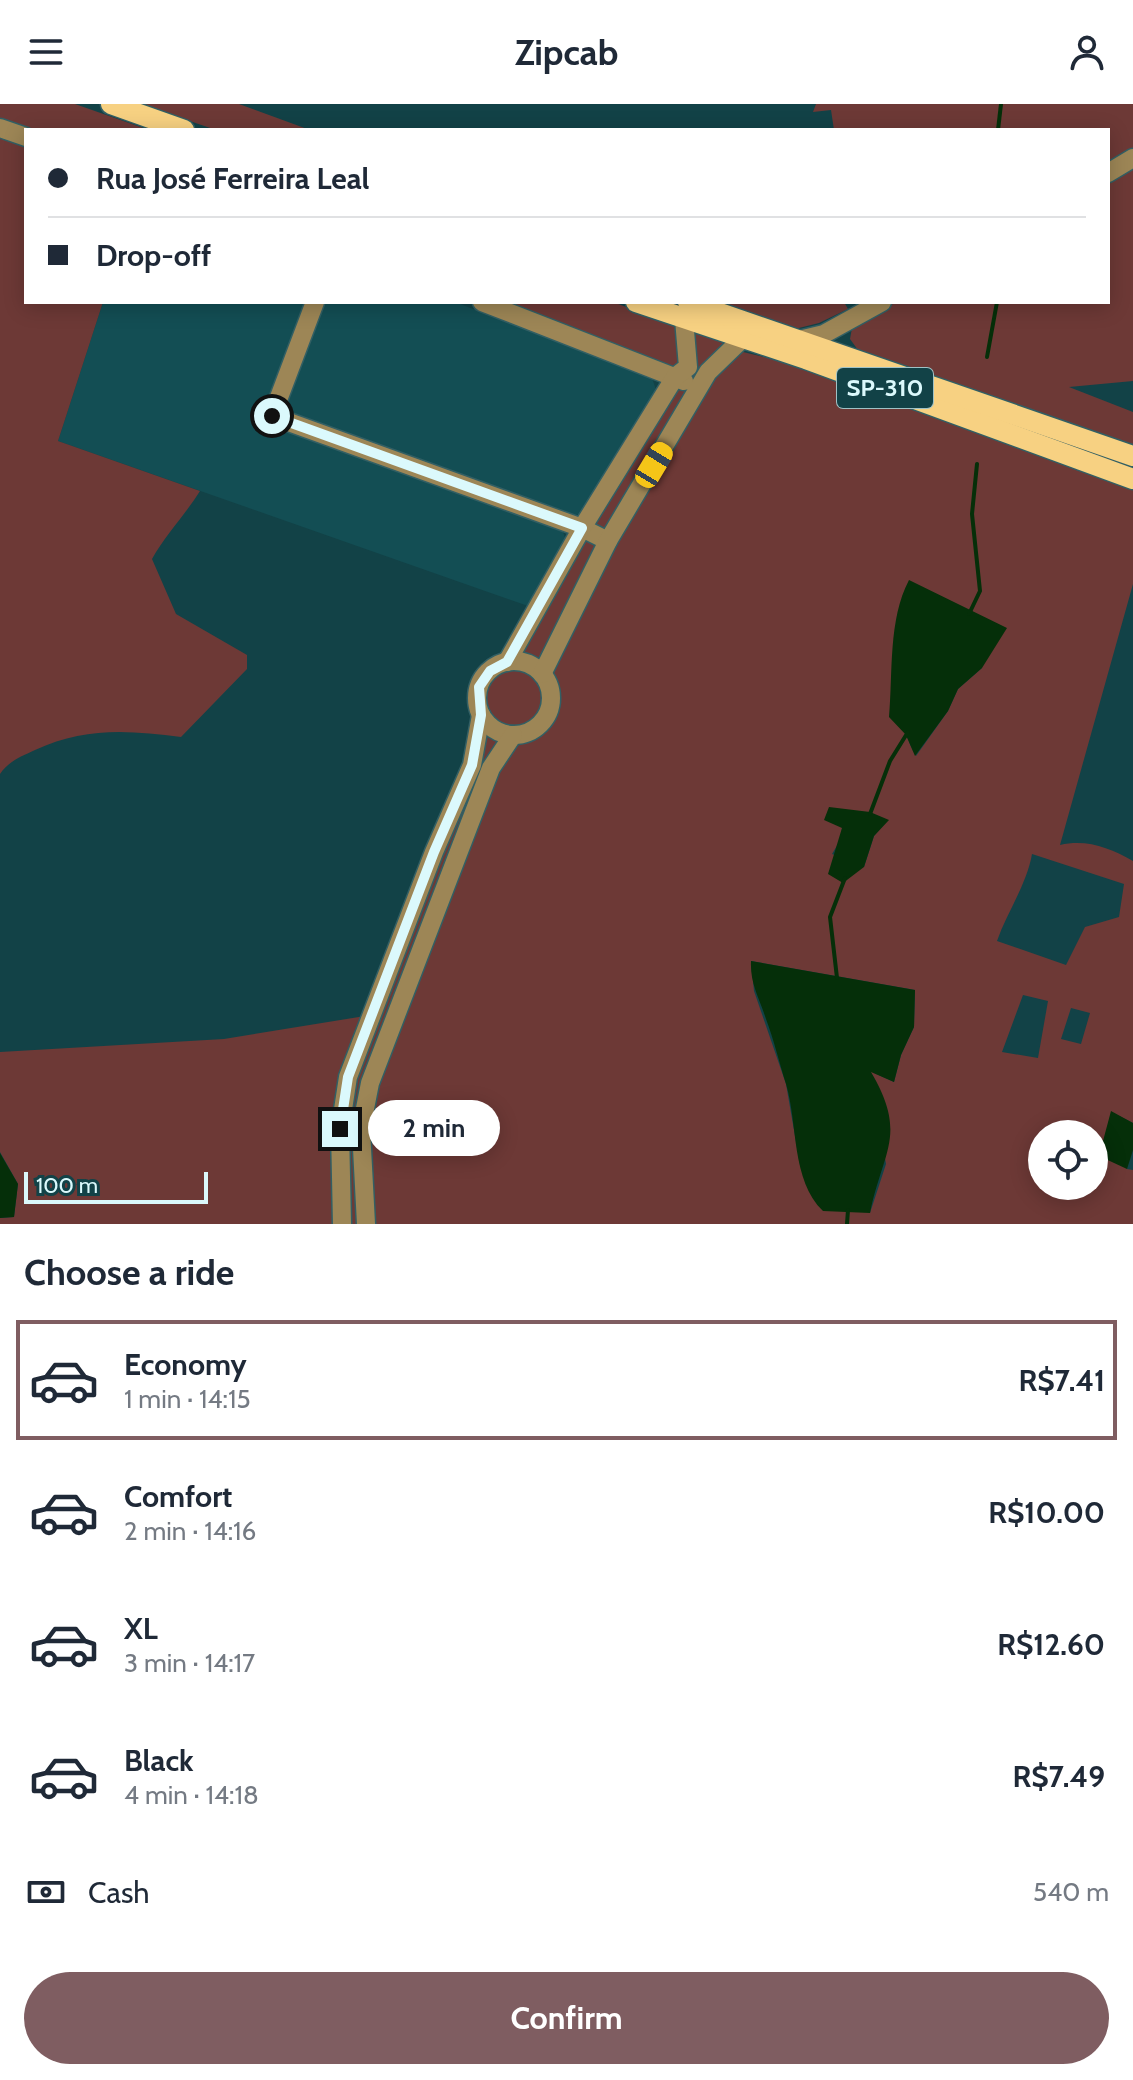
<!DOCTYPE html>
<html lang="en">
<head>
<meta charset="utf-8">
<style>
  :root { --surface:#fff; --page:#f2f2f3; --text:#1f2937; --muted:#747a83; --line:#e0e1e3; --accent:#7f5d61 }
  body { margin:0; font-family:Cabin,sans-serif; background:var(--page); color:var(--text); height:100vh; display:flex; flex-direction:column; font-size:30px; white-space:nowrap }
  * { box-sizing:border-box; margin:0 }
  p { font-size:26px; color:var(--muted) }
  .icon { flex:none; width:44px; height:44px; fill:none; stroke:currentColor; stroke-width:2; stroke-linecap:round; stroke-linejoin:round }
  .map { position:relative; height:1120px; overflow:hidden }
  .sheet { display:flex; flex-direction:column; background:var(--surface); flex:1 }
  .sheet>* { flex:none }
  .hud { position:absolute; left:24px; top:24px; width:1086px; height:176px; border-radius:0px; box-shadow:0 4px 20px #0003; display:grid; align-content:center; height:176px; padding:0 24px; background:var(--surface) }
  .controls { position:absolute; left:1028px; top:1016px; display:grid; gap:16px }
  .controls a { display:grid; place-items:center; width:80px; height:80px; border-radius:50%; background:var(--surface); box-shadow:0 4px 20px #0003; font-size:40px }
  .scale { position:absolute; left:24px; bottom:20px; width:184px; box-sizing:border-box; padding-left:8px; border:4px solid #dbf9fc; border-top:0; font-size:22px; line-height:28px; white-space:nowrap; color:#dbf9fc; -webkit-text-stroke:6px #124247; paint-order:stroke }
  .end { position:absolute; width:36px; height:36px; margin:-18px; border:10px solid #dbf9fc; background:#111; box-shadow:0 0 0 4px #111 }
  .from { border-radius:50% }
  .bubble { position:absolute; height:56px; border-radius:28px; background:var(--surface); box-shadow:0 4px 20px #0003; font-size:26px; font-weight:700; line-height:56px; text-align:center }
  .car { position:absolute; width:24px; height:48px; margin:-24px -12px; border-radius:10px; box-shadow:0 0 6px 2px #0007; background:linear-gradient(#f5c518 24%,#345 0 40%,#f5c518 0 76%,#345 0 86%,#f5c518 0) }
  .hud b { display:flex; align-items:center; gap:28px; height:76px; font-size:30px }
  .hud b+b { border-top:2px solid var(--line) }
  .hud i { width:20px; height:20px; background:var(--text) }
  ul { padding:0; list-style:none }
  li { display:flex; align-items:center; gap:24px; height:120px; margin:0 16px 12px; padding:0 8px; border:4px solid transparent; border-radius:0px }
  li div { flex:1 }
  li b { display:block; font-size:30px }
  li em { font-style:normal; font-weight:700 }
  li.current { border-color:var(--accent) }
  li>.icon { width:72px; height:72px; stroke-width:1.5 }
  h2 { padding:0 24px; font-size:36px; line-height:96px }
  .pay { display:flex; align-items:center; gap:20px; height:88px; padding:0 24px; font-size:30px }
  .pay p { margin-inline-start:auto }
  .button { display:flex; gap:16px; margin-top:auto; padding:16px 24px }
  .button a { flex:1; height:92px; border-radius:48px; background:var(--accent); color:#fff; font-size:32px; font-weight:700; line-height:92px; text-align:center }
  header { display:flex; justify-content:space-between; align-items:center; height:104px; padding:0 24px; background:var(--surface); font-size:36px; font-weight:700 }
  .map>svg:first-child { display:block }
  .built { fill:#134e54 }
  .green { fill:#6d3936; fill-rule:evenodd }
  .water { fill:#052f09 }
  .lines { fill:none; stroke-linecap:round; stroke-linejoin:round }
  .stream { stroke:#052f09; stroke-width:4 }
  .minor-casing { stroke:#325f64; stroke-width:21 }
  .major-casing { stroke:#325f64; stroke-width:23 }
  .minor { stroke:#9d8656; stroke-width:18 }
  .major { stroke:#f7d182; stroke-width:20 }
  .route { stroke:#dbf9fc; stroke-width:10 }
  .labels { text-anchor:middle; stroke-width:6; stroke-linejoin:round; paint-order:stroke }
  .shield { fill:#124247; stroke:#9fc2c6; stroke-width:2 }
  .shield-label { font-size:24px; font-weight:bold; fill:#dbf9fc }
</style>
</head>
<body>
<header><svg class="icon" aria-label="menu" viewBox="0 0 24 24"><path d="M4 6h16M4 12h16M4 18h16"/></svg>Zipcab<svg class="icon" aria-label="person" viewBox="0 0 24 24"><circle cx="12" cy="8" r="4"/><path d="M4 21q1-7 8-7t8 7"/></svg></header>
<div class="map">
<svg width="1133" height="1120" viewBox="0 0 1133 1120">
  <rect width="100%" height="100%" fill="#124247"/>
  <!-- built -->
  <g class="built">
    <polygon points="103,198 307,198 264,303 266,318 562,425 565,434 531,503 58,337"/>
    <polygon points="322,198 455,198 652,274 656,286 588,409 575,411 286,309 285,300"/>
  </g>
  <!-- green -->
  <g class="green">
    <polygon points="0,0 75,0 149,26 32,26 0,15"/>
    <polygon points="140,0 239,0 310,26 216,26"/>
    <polygon points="816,0 1133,0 1133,46 1108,61 1108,26 834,26 831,6 813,8"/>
    <path d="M0,31L26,40V198H103L58,337L200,387C185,411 166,430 152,455L176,510L247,551V565L181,633C128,626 84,623 35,646C20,653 9,657 0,670Z"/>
    <polygon points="1133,60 1133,277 1069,283 1133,308 1133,343 858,246 850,235 852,224 896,198 1108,198 1108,75"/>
    <polygon points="502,198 613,198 679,223 684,251 673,268"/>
    <polygon points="715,198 844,198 848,205 819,219 795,225"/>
    <polygon points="687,224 733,239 700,280 681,274"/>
    <path d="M743,248L803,262L1133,383V480L1060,741C1087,735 1110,744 1133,757V1019L1111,1008L1127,1065L1133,1066V1120H370L366,1002L495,664L514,634C548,630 564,598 546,569C586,493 626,418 671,345C691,311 710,269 743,248ZM897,512L982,564L958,585L948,607L916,652C893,612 893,556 897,512ZM888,716L874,732L864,763L832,750L841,735L842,724ZM1032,750L1124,780L1119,813L1085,823L1066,861L997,837C1007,808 1027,780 1032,750ZM751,857L915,886L914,923L901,951L894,978L870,967L886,1060L870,1109L800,1061L786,980L754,887ZM1023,891L1048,897L1038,954L1002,948ZM1071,904L1090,909L1081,940L1061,935ZM1042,1030H1094V1082H1042Z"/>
    <polygon points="675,280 692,285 608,432 587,420"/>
    <polygon points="582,428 602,437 537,561 515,554"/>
    <circle cx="514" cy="594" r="33"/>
    <polygon points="485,622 506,633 367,979 363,1120 345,1120 344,1000"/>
    <polygon points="365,912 343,970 335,1120 0,1120 0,1114 14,1113 18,1080 0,1048 0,948 224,935"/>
  </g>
  <!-- water -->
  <g class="water">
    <path d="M909,476L1007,524L982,564L958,585L948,607L915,652L906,631L889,613C893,569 888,516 909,476Z"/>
    <polygon points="829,703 870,708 889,716 874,732 864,763 843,779 828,770 842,724 824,716"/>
    <path d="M751,857L915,886L914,923L901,951L894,978L871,968C908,1031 883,1046 870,1109L823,1107C791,1076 798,1020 786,980C779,958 774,936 766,915C759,893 750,880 751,857Z"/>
    <polygon points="1111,1007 1133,1019 1133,1046 1127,1065 1099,1052"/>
    <polygon points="0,1049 18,1080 14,1113 0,1114"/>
  </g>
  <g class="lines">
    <!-- stream -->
    <g class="stream">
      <polyline points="998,26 1001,0"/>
      <polyline points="987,253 997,198"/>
      <polyline points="969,510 980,487 972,410 977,360"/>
      <polyline points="870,710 890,657 908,628"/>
      <polyline points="837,874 830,813 845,774"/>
      <polyline points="847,1120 848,1106"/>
    </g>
    <defs>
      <g id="minor">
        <polyline points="0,24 26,33"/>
        <polyline points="1108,69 1133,54"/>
        <polyline points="315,198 272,312 582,424 608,437"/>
        <polyline points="482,198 684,277"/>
        <polyline points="803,235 824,230 882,198"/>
        <circle cx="514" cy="594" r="37"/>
        <polyline points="507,558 582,424 675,273 688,263 684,215"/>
        <polyline points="542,570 608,437 708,268 742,235"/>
        <polyline points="342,1120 340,1025 348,973 434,748 472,661 481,611"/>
        <polyline points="366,1120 361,1025 370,979 491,664 513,631"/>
      </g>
      <g id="major">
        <polyline points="111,0 184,26"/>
        <polyline points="636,198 806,255 1133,375"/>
        <polyline points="688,198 1133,352"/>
      </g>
    </defs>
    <!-- minor casing -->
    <use href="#minor" class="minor-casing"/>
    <!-- major casing -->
    <use href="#major" class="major-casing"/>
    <!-- minor -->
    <use href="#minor" class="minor"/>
    <!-- major -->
    <use href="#major" class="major"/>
  </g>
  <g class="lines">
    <!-- route -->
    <polyline class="route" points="272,312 582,424 507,558 490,567 479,583 481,611 472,661 434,748 348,973 340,1025"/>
  </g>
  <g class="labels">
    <!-- shield labels -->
    <rect class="shield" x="837" y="264" width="96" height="40" rx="6"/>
    <g class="shield-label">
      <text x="885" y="292">SP-310</text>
    </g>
  </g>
</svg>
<div class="controls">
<a><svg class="icon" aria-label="locate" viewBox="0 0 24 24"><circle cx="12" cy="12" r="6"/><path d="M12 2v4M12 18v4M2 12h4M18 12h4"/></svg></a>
</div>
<div class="scale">100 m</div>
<i class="end from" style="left:272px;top:312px"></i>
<i class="end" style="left:340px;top:1025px"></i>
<div class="bubble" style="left:368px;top:996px;width:132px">2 min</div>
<i class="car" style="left:654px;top:361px;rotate:31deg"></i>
<div class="hud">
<b><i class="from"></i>Rua José Ferreira Leal</b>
<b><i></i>Drop-off</b>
</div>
</div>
<section class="sheet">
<h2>Choose a ride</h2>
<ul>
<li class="current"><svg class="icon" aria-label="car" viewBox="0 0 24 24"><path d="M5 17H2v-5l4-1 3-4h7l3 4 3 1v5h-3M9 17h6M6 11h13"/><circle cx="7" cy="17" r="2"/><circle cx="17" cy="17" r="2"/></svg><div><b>Economy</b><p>1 min · 14:15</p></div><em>R$7.41</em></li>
<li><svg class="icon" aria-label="car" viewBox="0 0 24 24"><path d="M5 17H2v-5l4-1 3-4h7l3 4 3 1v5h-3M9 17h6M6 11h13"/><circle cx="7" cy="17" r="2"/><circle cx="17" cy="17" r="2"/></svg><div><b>Comfort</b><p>2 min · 14:16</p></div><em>R$10.00</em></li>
<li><svg class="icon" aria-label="car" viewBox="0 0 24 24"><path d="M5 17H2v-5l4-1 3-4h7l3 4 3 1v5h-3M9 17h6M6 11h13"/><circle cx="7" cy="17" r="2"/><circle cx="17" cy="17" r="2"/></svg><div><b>XL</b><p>3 min · 14:17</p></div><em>R$12.60</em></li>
<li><svg class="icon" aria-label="car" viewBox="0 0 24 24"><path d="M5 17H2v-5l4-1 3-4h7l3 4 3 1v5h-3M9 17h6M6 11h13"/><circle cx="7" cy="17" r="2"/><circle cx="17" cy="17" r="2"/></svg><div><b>Black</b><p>4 min · 14:18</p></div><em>R$7.49</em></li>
</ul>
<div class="pay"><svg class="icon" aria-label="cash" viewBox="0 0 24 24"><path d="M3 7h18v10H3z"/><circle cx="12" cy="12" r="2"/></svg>Cash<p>540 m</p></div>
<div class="button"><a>Confirm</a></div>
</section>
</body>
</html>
